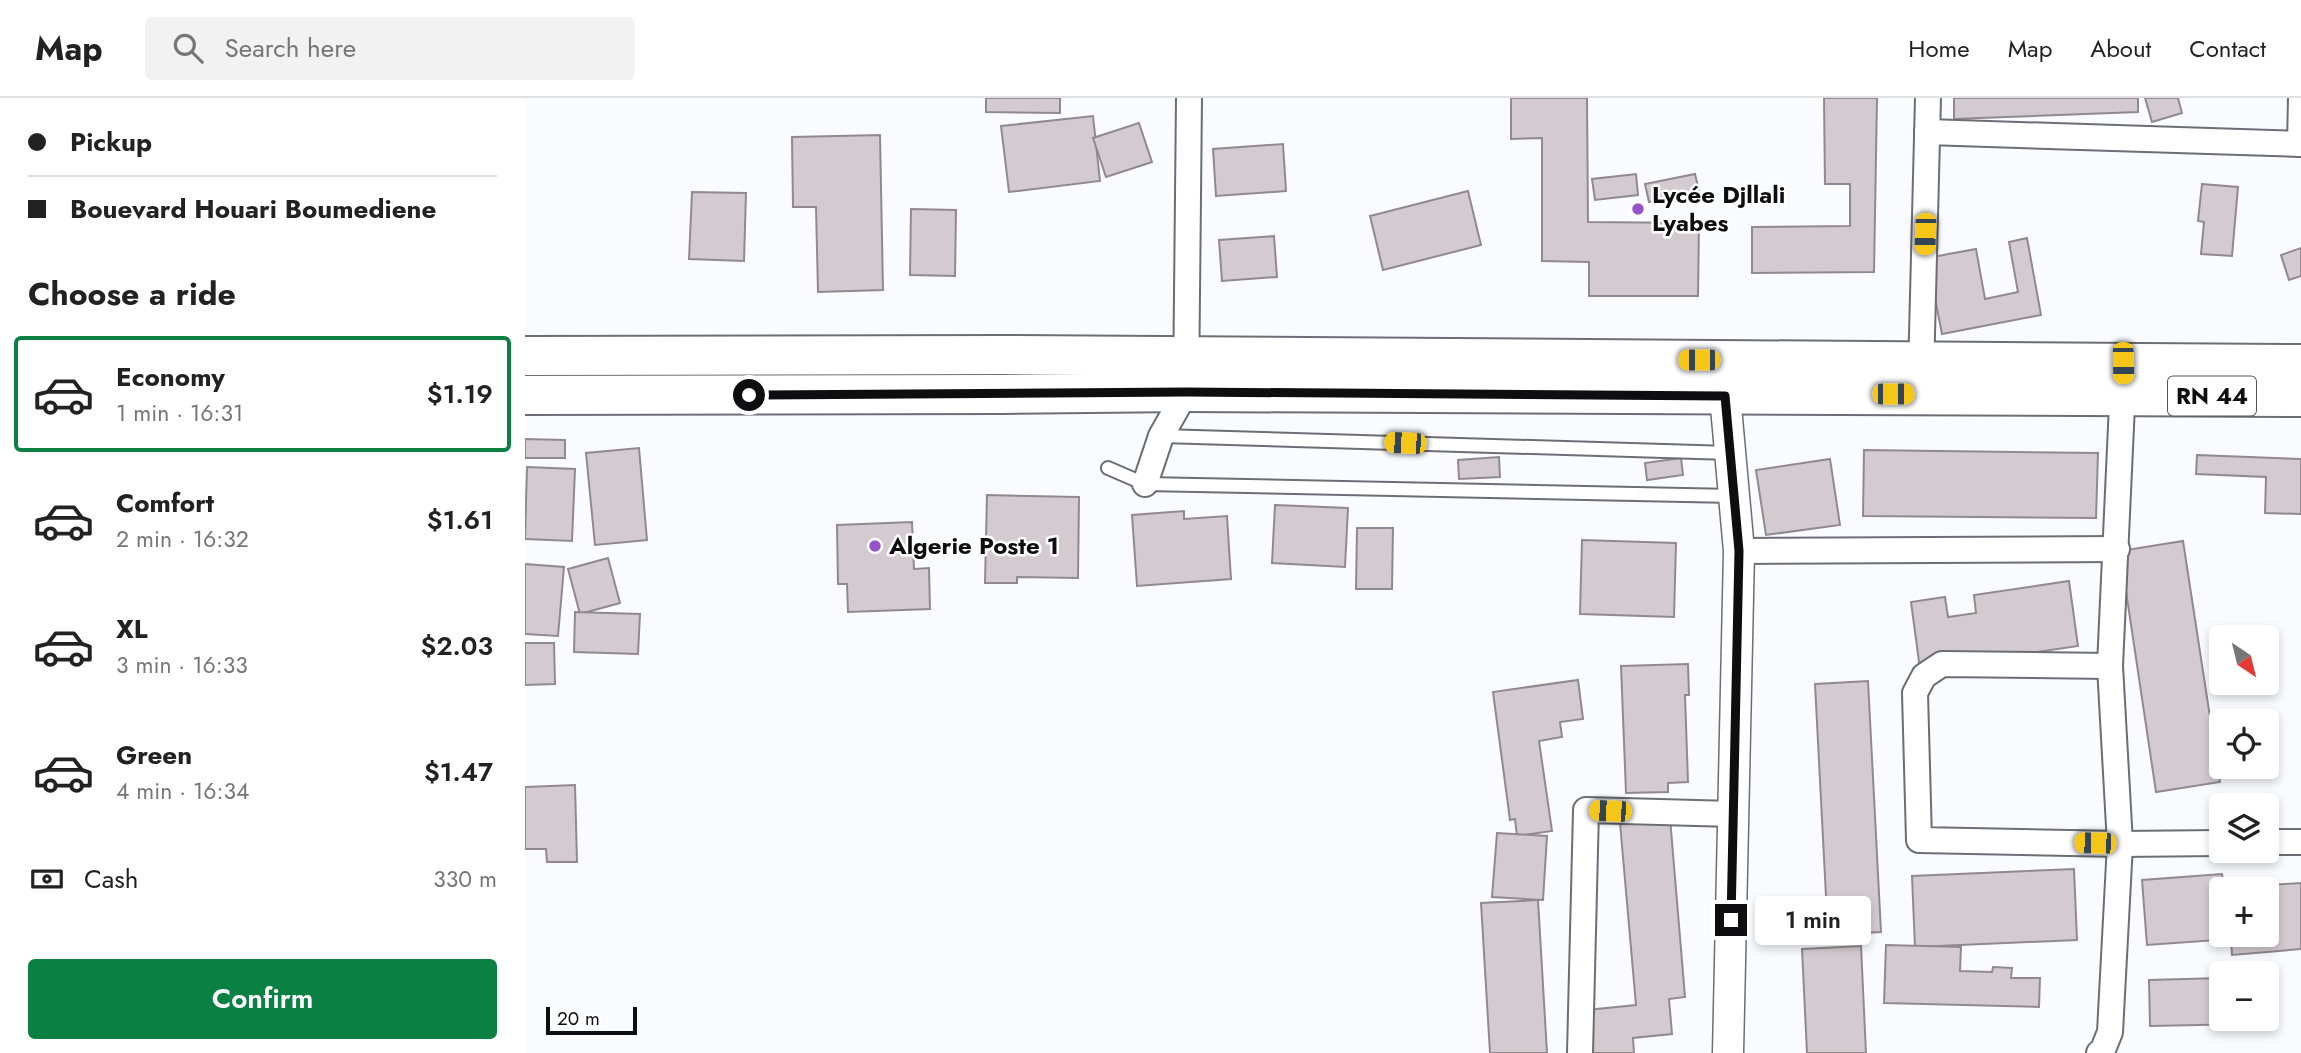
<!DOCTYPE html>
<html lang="en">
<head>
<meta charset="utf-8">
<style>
  :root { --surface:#fff; --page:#f2f2f2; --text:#222; --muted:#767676; --line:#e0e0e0; --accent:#0b8043 }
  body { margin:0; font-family:Jost,sans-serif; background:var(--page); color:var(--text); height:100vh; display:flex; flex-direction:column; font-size:26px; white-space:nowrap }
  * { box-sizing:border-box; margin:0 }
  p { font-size:23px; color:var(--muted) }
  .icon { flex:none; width:38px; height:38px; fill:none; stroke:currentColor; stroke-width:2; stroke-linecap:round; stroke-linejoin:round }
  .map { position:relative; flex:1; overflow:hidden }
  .sheet { display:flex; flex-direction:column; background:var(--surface); width:525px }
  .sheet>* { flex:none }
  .guide { display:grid; align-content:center; height:154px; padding:0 28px; background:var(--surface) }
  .needle { width:46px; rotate:145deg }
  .buttons { position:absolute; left:1684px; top:527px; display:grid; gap:14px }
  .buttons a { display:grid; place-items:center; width:70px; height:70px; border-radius:7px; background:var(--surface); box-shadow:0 4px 10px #0003; font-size:35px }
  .scale { position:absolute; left:21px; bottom:18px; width:91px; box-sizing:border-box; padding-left:7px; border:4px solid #0e0e11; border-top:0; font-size:19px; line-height:24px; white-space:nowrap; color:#0e0e11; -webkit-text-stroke:5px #fff; paint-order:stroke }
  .end { position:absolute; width:32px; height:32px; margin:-16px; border:9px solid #0e0e11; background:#fff; box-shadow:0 0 0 4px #fff }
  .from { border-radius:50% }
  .bubble { position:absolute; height:49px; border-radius:7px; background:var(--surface); box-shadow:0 4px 10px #0003; font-size:23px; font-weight:600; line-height:49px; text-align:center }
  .car { position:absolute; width:21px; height:42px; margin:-21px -10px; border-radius:9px; box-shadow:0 0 5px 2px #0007; background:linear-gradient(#f5c518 24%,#345 0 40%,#f5c518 0 76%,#345 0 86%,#f5c518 0) }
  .guide b { display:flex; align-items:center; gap:24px; height:66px; font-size:26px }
  .guide b+b { border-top:2px solid var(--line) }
  .guide i { width:18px; height:18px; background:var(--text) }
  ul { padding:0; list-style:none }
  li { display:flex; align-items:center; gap:21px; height:116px; margin:0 14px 10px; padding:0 14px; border:4px solid transparent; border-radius:7px }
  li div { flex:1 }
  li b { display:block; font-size:26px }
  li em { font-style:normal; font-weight:600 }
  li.selected { border-color:var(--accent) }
  li>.icon { width:63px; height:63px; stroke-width:1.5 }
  h2 { padding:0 28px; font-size:32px; line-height:84px }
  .pay { display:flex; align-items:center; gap:18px; height:77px; padding:0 28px; font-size:26px }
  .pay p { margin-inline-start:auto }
  .cta { display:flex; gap:14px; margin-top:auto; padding:14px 28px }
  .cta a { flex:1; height:80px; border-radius:7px; background:var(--accent); color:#fff; font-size:28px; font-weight:600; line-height:80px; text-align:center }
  header { display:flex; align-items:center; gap:42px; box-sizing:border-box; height:98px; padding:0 35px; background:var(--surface); border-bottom:2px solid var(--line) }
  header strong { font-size:33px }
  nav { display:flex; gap:38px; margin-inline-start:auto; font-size:24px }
  .search { width:490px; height:63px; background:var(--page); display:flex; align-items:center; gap:18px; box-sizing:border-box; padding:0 24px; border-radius:7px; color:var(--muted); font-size:26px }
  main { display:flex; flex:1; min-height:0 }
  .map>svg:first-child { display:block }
  .building { fill:#d4cbd1; stroke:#91898f; stroke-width:2; fill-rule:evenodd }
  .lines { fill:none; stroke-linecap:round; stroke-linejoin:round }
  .service-casing { stroke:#6c6e76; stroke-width:16 }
  .minor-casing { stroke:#6c6e76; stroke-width:28 }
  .tertiary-casing { stroke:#6c6e76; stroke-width:33 }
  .primary-casing { stroke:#6c6e76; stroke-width:42 }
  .trunk-casing { stroke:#6c6e76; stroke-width:42 }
  .service { stroke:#fff; stroke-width:12 }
  .minor { stroke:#fff; stroke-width:24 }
  .tertiary { stroke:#fff; stroke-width:30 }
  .primary { stroke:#fff; stroke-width:38 }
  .trunk { stroke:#fff; stroke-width:38 }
  .route { stroke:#0e0e11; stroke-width:9 }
  .poi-dot { fill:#9553c8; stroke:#fff; stroke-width:2.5 }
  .labels { text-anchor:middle; stroke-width:5; stroke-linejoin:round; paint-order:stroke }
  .shield { fill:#fff; stroke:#565658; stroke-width:2 }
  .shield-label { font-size:23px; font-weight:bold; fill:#0e0e11 }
  .poi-label { font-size:24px; font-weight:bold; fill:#0e0e11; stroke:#fff; text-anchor:start }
</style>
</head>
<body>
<header>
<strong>Map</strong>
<div class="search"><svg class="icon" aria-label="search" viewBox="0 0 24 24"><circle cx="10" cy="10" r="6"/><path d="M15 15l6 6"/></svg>Search here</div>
<nav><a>Home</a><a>Map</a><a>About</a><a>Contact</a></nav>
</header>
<main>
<section class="sheet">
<div class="guide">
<b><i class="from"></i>Pickup</b>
<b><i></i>Bouevard Houari Boumediene</b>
</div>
<h2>Choose a ride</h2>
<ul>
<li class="selected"><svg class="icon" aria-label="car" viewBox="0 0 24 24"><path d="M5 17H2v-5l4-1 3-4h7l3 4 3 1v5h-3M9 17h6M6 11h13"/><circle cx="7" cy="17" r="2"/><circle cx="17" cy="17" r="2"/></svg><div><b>Economy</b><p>1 min · 16:31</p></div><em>$1.19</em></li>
<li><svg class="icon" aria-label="car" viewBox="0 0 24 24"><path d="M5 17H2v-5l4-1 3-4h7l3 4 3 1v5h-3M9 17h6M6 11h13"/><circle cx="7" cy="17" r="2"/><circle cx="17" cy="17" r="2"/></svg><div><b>Comfort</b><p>2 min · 16:32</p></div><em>$1.61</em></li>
<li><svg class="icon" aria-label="car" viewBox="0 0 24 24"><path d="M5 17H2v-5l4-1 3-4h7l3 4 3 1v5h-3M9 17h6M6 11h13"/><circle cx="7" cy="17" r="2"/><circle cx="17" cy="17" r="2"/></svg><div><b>XL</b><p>3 min · 16:33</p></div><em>$2.03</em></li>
<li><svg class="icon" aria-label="car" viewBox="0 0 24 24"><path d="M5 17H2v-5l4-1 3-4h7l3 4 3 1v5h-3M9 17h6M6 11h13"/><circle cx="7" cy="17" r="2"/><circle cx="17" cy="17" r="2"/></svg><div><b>Green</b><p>4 min · 16:34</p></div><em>$1.47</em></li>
</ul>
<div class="pay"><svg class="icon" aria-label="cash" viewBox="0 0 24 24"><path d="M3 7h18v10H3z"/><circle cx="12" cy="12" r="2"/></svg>Cash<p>330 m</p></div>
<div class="cta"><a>Confirm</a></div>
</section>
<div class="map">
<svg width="1776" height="955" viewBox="0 0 1776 955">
  <rect width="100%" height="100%" fill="#fafbff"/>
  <!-- building -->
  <g class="building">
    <polygon points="461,0 535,0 535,15 461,14"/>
    <polygon points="986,0 1062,0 1063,124 1174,125 1173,198 1064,198 1064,164 1017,163 1017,40 986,41"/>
    <polygon points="1299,0 1352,0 1349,174 1227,175 1227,129 1325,128 1325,86 1300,86"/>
    <polygon points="1429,0 1613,0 1613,14 1429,21"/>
    <polygon points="1620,0 1653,0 1657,15 1627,24"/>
    <polygon points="568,18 575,83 484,94 476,28"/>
    <polygon points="614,25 627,64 581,79 568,40"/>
    <polygon points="355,37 358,192 293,194 291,109 268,109 267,39"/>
    <polygon points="758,46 761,93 691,98 688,51"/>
    <polygon points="1111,76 1113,97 1070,102 1067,81"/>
    <polygon points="1170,76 1174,93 1124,104 1120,86"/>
    <polygon points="1677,86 1713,89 1707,158 1676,156 1679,124 1673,123"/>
    <polygon points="943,93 956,147 858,172 845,118"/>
    <polygon points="167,94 221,95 219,163 164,161"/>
    <polygon points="386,111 431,112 430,178 385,177"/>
    <polygon points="749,138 752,179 697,183 694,142"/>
    <polygon points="1502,140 1516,217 1417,236 1402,160 1451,151 1460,201 1493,194 1484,144"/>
    <polygon points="1776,150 1776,178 1764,182 1756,157"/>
    <polygon points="0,341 40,342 40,360 0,360"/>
    <polygon points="114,350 122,442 70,447 61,355"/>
    <polygon points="1339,352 1573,355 1571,420 1338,418"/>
    <polygon points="1672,357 1776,361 1776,416 1740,415 1741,379 1671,376"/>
    <polygon points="974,359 975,379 934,381 933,362"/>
    <polygon points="1156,360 1158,377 1122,382 1120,365"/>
    <polygon points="1305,361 1315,427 1241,437 1231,372"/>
    <polygon points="2,369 50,371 47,443 0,441"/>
    <polygon points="462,397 554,399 553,480 492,479 492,485 460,485"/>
    <polygon points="750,407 823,410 820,469 747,465"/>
    <polygon points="659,413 659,421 702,418 706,481 612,488 607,417"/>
    <polygon points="387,424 389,471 404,470 405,511 323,514 322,486 313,486 312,427"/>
    <polygon points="832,430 868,430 867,491 831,491"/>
    <polygon points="1057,442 1151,445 1149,519 1055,516"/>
    <polygon points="1658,443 1695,684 1631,694 1595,453"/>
    <polygon points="83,460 95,505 55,516 43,471"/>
    <polygon points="0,466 39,469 33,538 0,536"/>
    <polygon points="1544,483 1553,548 1395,571 1386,504 1420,499 1423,519 1451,515 1449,497"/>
    <polygon points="50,514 115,516 113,556 49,554"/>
    <polygon points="0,545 29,545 30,586 0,587"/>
    <polygon points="1163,566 1164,597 1160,597 1163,684 1143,685 1143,694 1101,695 1096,568"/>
    <polygon points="1053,582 1058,621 1035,624 1037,639 1014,643 1027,733 992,738 990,721 985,722 968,594"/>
    <polygon points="1343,583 1356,834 1303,837 1290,586"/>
    <polygon points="50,687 52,764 22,764 21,751 0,751 0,689"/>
    <polygon points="1145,720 1160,899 1144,901 1147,936 1108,940 1109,955 1066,955 1062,912 1111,907 1095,725"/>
    <polygon points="972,735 1022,738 1018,802 967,799"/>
    <polygon points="1549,771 1552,842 1390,849 1387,778"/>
    <path d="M1697,776L1699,790L1776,785V851L1707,857L1706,841L1622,847L1617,782ZM1696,791H1741V836H1696Z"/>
    <polygon points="1013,802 1022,955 965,955 956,805"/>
    <polygon points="1361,847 1436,849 1435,873 1467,874 1468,869 1487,870 1486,880 1515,880 1514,909 1359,905"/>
    <polygon points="1336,848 1341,955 1282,955 1277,851"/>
    <polygon points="1696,880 1696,920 1724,920 1724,926 1625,928 1624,882"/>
  </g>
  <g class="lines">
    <defs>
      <g id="service">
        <polyline points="636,338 1205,355"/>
        <polyline points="583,370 620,386 1209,398"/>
      </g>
      <g id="minor">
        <polyline points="1402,34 1776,46"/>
        <polyline points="1775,46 1776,0"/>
        <polyline points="1396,276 1403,0"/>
        <polyline points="620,386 636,338 661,294 664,0"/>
        <polyline points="1214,453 1592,451"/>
        <polyline points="1585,568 1417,566 1399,578 1390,595 1394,742 1595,746 1696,745"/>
        <polyline points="1741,744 1776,744"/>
        <polyline points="1055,955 1061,712 1208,716"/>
        <polyline points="1574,955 1577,954 1585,934 1595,746 1585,568 1598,285"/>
      </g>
      <polyline id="tertiary" points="1200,277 1200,298 1214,453 1203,955"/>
      <g id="primary">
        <polyline points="479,257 1776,266"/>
        <polyline points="476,296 661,294 1776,299"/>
      </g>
      <g id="trunk">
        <polyline points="0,258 479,257"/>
        <polyline points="0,297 476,296"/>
      </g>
    </defs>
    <!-- service casing -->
    <use href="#service" class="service-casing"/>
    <!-- minor casing -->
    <use href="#minor" class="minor-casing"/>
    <!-- tertiary casing -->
    <use href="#tertiary" class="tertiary-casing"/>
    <!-- primary casing -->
    <use href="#primary" class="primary-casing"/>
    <!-- trunk casing -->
    <use href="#trunk" class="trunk-casing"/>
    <!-- service -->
    <use href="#service" class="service"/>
    <!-- minor -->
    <use href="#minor" class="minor"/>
    <!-- tertiary -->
    <use href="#tertiary" class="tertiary"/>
    <!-- primary -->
    <use href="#primary" class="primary"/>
    <!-- trunk -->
    <use href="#trunk" class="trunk"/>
  </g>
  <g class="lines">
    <!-- route -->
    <polyline class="route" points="224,297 661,294 1200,298 1214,453 1206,822"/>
  </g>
  <!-- markers -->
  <g class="poi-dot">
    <circle cx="1113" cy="111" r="7"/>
    <circle cx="350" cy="448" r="7"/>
  </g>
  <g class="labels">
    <!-- shield labels -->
    <rect class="shield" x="1643" y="278.5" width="88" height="39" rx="5"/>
    <g class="shield-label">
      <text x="1687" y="306">RN 44</text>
    </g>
    <!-- poi labels -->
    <g class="poi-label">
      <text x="1127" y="105">Lycée Djllali<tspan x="1127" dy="28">Lyabes</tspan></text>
      <text x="364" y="456">Algerie Poste 1</text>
    </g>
  </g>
</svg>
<div class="buttons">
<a><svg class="needle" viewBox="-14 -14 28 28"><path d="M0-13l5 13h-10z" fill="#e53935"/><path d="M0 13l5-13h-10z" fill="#767676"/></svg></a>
<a><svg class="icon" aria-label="locate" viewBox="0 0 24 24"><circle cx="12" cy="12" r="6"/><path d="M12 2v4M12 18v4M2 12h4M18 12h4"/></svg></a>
<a><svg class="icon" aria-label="layers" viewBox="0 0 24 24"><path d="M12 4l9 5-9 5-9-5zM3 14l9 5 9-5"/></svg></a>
<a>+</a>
<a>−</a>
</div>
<div class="scale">20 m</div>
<i class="end from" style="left:224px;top:297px"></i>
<i class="end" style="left:1206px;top:822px"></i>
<div class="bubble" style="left:1230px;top:798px;width:116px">1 min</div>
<i class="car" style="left:1400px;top:136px;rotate:182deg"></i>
<i class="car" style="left:1174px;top:262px;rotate:270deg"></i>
<i class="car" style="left:1598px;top:265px;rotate:179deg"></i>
<i class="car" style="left:1368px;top:296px;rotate:90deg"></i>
<i class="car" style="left:880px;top:345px;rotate:272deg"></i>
<i class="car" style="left:1085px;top:713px;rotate:272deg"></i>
<i class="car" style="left:1570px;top:745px;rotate:271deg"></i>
</div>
</main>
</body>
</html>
